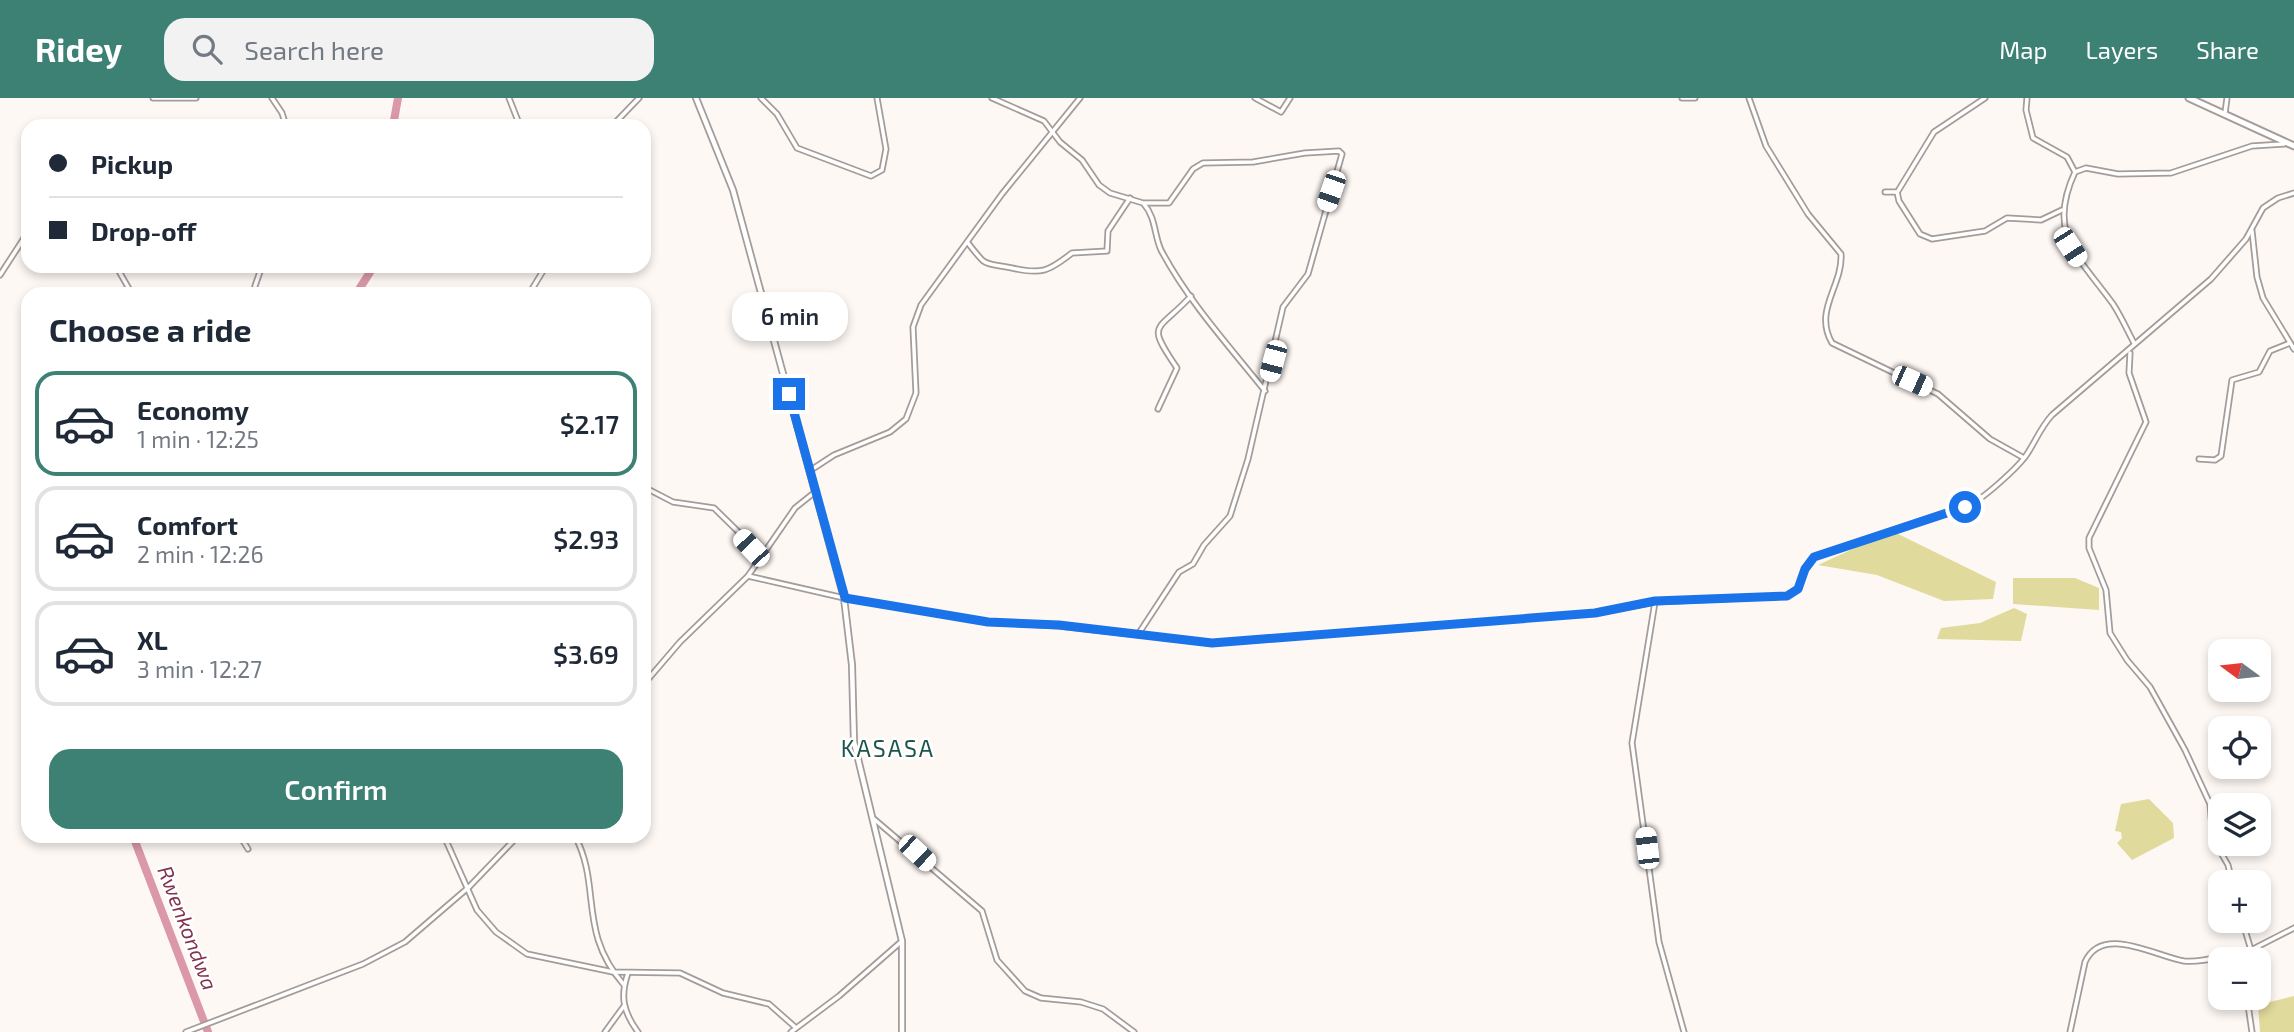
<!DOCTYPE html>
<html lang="en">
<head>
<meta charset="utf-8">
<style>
  :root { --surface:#fff; --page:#f2f2f3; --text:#1f2937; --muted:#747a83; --line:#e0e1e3; --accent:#3d8175 }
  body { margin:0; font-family:"Exo 2",sans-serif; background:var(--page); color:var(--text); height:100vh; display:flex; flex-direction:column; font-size:26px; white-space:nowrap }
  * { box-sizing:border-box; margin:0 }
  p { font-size:23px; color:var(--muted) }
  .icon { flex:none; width:38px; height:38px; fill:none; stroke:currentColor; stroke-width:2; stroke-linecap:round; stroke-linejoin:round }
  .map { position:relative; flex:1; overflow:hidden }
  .side { position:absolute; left:21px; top:189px; width:630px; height:556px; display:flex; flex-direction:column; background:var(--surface); border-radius:21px; box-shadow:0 4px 10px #0003 }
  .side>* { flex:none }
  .hud { position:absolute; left:21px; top:21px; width:630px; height:154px; border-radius:21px; box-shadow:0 4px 10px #0003; display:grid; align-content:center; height:154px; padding:0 28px; background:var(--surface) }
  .needle { width:46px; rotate:285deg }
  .buttons { position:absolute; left:2208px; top:541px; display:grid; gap:14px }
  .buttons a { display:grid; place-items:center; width:63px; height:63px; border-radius:14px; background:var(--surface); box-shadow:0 4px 10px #0003; font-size:35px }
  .end { position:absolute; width:32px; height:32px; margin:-16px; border:9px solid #1a73e8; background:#fff; box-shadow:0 0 0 4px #fff }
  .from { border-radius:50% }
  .bubble { position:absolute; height:49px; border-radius:21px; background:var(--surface); box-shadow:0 4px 10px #0003; font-size:23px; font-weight:600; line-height:49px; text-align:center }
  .car { position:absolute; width:21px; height:42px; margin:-21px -10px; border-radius:9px; box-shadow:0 0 5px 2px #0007; background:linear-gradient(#fff 24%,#345 0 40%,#fff 0 76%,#345 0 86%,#fff 0) }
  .hud b { display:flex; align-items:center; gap:24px; height:66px; font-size:26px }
  .hud b+b { border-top:2px solid var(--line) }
  .hud i { width:18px; height:18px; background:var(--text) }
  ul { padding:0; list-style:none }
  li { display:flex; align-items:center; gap:21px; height:105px; margin:0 14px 10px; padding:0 14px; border:4px solid var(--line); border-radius:21px }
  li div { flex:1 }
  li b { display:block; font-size:26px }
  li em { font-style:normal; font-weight:600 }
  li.selected { border-color:var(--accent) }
  li>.icon { width:63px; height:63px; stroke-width:1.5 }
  h2 { padding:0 28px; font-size:32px; line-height:84px }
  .button { display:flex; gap:14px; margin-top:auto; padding:14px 28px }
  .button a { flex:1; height:80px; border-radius:21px; background:var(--accent); color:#fff; font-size:28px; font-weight:600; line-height:80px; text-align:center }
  header { display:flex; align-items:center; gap:42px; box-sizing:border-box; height:98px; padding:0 35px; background:var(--accent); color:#fff }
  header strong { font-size:33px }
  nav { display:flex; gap:38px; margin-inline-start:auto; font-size:24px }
  .search { width:490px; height:63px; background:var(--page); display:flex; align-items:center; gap:18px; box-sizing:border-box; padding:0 24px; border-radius:21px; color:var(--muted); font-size:26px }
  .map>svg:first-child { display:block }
  .green { fill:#e0da9c }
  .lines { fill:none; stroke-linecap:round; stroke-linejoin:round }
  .river { stroke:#da98aa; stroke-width:8 }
  .street-casing { stroke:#a49c98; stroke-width:7 }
  .secondary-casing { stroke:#a49c98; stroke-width:8 }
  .primary-casing { stroke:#a49c98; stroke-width:9 }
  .street { stroke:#fff; stroke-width:3.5 }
  .secondary { stroke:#fff; stroke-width:4.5 }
  .primary { stroke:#fff; stroke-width:5 }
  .route { stroke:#1a73e8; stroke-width:9 }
  .labels { text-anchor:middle; stroke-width:5; stroke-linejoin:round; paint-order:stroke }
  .water-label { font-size:21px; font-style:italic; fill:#81324e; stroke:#fff }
  .quarter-label { font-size:23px; letter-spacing:2px; fill:#1d554b; stroke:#fff }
</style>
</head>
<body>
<header>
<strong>Ridey</strong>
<div class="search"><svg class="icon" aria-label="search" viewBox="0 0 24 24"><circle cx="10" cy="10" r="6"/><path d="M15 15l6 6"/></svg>Search here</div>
<nav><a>Map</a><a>Layers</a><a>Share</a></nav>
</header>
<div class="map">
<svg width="2294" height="934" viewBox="0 0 2294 934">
  <rect width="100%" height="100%" fill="#fef8f4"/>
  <!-- green -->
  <g class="green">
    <polygon points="1892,433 1996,484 1993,501 1944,503 1877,477 1818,467"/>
    <polygon points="2013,480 2075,480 2099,490 2099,512 2013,506"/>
    <polygon points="2014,510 2027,516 2021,543 1937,541 1941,530 1980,525"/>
    <polygon points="2149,701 2173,725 2174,740 2132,762 2117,745 2122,740 2121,734 2115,733 2121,706"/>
    <polygon points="2294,898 2294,934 2260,934 2258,907"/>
  </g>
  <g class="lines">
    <!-- river -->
    <g class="river">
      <polyline points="393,28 398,0"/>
      <polyline points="356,196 374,168"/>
      <polyline points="133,738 208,934"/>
    </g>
    <defs>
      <g id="street">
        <polyline points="153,0 196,0"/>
        <polyline points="272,0 282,15 286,28"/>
        <polyline points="509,0 520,28"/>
        <polyline points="761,0 777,16 797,50 871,78 882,72 886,51 877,0"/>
        <polyline points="992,0 1044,23 1060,44 1082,62 1099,87 1110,95 1143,105 1169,105 1193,71 1203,65 1253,64 1305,55 1339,53 1342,56 1308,176 1283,209 1248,361 1230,418 1204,447 1193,466 1179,474 1139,535"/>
        <polyline points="1255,0 1281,14 1290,0"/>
        <polyline points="1682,0 1695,0"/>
        <path d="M1749,0L1766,48L1808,116L1841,156C1843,188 1813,212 1832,245L1938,296L1990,341L2024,360"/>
        <path d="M2027,0L2026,12L2033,40L2067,59L2075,74C2046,136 2079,159 2113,206C2121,218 2127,232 2134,245"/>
        <polyline points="2225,15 2227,0"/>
        <polyline points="612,28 639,0"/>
        <polyline points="2075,74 2086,70 2118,76 2171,75 2252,48 2284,46"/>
        <polyline points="1898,93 1934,34 1985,0"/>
        <polyline points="1885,94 1897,94 1899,103 1920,136 1932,141 1985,133 2007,120 2041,122 2062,112"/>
        <path d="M1144,106C1156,120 1154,137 1161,152C1188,203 1229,248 1265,293"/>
        <polyline points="2252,133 2257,179 2263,200 2294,251"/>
        <path d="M968,145C988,171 983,164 1012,170C1042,177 1049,173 1072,155L1107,153L1108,133L1130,100"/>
        <polyline points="116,168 132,196"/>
        <polyline points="0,177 28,134"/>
        <polyline points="255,188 262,168"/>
        <polyline points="529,196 546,168"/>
        <polyline points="2130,255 2129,275 2146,324 2089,440 2089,450 2106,492 2110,535 2127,562 2150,589 2185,652 2210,706 2213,741 2228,767 2232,784"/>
        <path d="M1158,311L1177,270C1145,223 1157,235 1191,198"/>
        <polyline points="2199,361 2215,362 2221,358 2232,282 2259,274 2270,253 2290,245"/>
        <polyline points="811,372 834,357 890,334 906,321 916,295 913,229 921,207 1002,96 1080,0"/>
        <polyline points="644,389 673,404 714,410 764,459"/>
        <path d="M748,478L844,500L988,524L1059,528L1212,545L1595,515L1655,504L1787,498L1798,491L1805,471L1814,459L1971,406C1984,400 2016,371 2025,359C2035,345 2040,330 2052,317L2211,181L2246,141L2263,110L2278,100L2294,95"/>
        <polyline points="1655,504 1632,645 1659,844 1684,934"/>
        <polyline points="644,586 680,544 748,478 795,410 815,394"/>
        <polyline points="874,721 982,813 997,862 1025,893 1041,900 1081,904 1103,911 1134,934"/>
        <polyline points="240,738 248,751"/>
        <polyline points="444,738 477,812 496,834 527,856 613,874 680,875 723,895 769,906 795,929"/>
        <path d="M575,738C602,789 577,833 624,887"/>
        <polyline points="2242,822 2251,852"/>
        <polyline points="2239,861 2238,855 2251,852 2294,830"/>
        <path d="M628,875C620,898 623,914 638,934"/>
        <polyline points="2247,900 2252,934"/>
        <polyline points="186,934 363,866 405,844 469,789 518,738"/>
        <polyline points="605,934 624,908"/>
        <polyline points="791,934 839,898 902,843"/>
        <path d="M2070,934L2085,864C2102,826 2155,858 2184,863C2201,865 2221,858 2238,855"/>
      </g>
      <polyline id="secondary" points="696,0 733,92 844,500 852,567 854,644 902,843 902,934"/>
      <polyline id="primary" points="2189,0 2294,48"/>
    </defs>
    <!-- street casing -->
    <use href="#street" class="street-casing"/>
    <!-- secondary casing -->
    <use href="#secondary" class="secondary-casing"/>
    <!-- primary casing -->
    <use href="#primary" class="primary-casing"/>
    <!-- street -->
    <use href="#street" class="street"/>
    <!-- secondary -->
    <use href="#secondary" class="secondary"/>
    <!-- primary -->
    <use href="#primary" class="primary"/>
  </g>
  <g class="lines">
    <!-- route -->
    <polyline class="route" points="789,296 845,500 988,524 1059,527 1212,545 1595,515 1655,503 1787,498 1798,491 1805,471 1814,459 1965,409"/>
  </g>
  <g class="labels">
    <!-- water labels -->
    <g class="water-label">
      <text transform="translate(187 830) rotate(69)" y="7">Rwenkondwa</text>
    </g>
    <!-- quarter labels -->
    <g class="quarter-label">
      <text x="888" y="659">KASASA</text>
    </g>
  </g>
</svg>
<div class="buttons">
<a><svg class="needle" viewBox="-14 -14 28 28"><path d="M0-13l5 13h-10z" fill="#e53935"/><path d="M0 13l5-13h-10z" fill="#747a83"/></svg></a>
<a><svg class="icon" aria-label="locate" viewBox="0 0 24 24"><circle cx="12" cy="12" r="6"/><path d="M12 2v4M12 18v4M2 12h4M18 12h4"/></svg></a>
<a><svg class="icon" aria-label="layers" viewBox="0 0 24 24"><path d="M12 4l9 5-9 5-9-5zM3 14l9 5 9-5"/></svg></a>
<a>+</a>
<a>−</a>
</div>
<i class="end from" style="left:1965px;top:409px"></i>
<i class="end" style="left:789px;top:296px"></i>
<div class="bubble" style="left:732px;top:194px;width:116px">6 min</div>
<i class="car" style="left:1331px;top:93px;rotate:199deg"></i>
<i class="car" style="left:2070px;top:149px;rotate:147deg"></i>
<i class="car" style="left:1273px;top:263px;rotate:195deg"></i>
<i class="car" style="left:1912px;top:283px;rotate:114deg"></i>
<i class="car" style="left:751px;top:450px;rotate:317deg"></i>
<i class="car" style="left:1647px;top:750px;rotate:353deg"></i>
<i class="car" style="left:917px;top:755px;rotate:133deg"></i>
<div class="hud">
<b><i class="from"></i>Pickup</b>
<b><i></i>Drop-off</b>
</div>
<section class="side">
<h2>Choose a ride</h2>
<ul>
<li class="selected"><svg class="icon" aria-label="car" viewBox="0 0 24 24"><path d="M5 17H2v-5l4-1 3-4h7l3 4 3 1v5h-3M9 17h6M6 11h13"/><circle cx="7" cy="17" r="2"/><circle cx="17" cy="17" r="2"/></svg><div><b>Economy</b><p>1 min · 12:25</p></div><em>$2.17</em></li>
<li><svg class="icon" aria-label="car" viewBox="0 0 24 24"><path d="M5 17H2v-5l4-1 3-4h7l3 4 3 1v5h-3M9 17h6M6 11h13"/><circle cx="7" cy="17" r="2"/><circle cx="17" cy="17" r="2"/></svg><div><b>Comfort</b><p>2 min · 12:26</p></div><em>$2.93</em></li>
<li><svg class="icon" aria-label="car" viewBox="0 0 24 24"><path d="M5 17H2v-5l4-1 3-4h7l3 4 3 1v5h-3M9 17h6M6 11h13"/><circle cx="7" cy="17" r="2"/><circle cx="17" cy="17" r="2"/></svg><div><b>XL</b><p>3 min · 12:27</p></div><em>$3.69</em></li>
</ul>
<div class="button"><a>Confirm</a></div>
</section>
</div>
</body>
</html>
